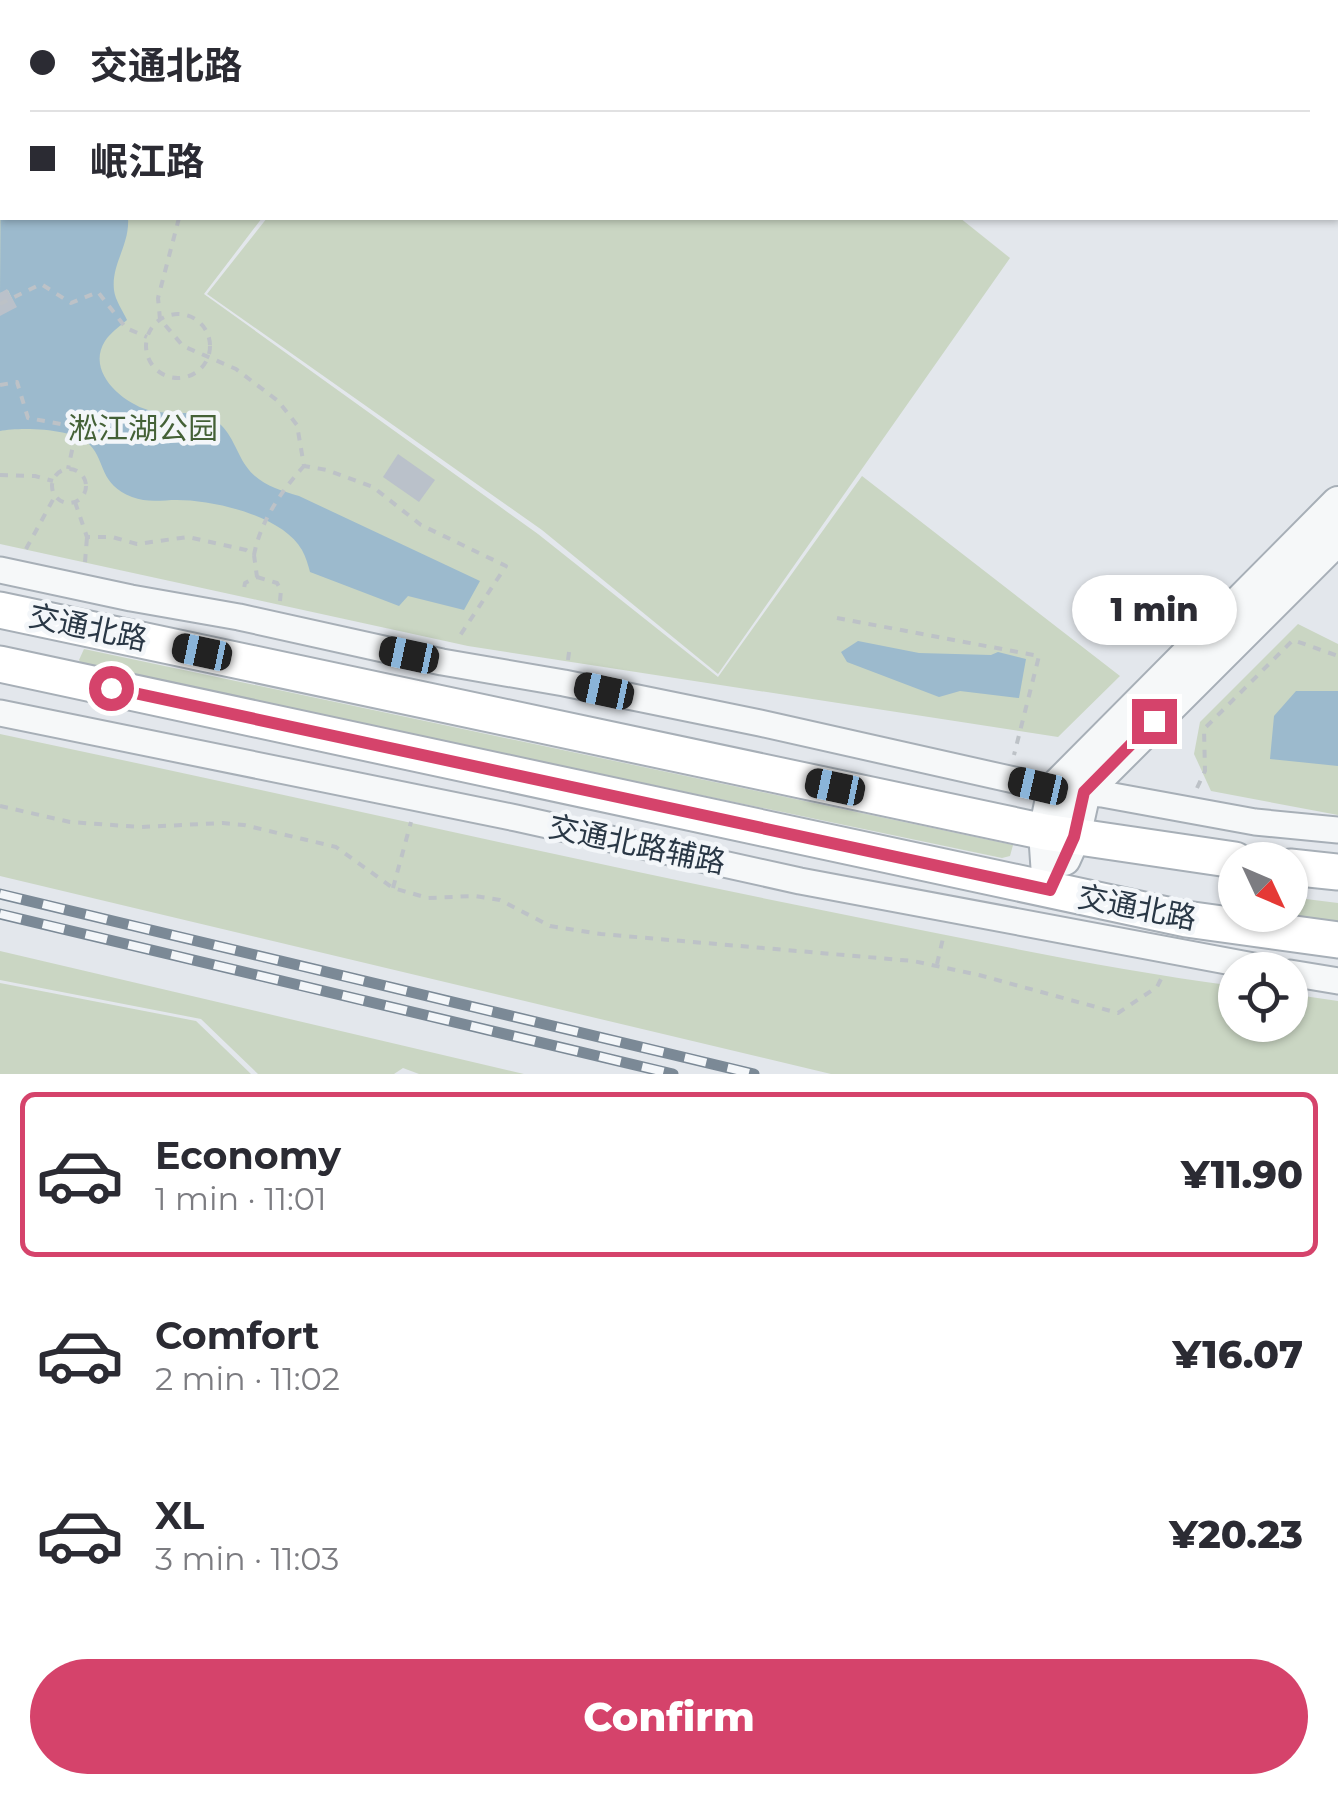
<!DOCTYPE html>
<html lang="en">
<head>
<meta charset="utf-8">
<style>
  :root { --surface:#fff; --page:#f7f7f7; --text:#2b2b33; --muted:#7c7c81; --line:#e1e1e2; --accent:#d5436b }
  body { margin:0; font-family:Montserrat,"Noto Sans SC",sans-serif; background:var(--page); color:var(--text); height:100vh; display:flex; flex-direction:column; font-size:38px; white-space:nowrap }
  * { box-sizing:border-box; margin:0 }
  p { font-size:32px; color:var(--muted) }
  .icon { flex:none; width:55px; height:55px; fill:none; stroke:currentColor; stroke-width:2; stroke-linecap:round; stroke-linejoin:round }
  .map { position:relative; height:1074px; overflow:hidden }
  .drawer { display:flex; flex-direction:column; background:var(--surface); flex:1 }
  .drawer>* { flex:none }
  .guide { position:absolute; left:0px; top:0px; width:1340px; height:220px; box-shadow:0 2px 8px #0004; display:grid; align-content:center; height:220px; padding:0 30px; background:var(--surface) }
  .needle { width:65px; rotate:134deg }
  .fabs { position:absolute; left:1218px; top:842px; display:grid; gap:20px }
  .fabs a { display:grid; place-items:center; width:90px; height:90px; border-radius:50%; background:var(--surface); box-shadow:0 2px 8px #0004; font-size:50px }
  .end { position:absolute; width:45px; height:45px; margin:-22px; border:12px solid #d5436b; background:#fff; box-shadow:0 0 0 5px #fff }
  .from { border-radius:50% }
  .bubble { position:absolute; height:70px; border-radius:35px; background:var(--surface); box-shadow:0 2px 8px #0004; font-size:32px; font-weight:800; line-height:70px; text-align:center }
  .car { position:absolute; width:30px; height:60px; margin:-30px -15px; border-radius:12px; box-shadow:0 0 8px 2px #0007; background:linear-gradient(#222 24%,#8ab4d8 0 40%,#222 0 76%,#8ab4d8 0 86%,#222 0) }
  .guide b { display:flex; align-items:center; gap:35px; height:95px; font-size:38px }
  .guide b+b { border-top:2px solid var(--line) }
  .guide i { width:25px; height:25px; background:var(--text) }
  ul { padding:18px 0 0; list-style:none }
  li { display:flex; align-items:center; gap:30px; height:165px; margin:0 20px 15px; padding:0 10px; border:5px solid transparent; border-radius:15px }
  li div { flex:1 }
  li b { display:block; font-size:38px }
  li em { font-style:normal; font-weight:800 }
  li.current { border-color:var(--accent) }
  li>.icon { width:90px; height:90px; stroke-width:1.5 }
  .action { display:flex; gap:20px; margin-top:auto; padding:20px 30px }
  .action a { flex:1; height:115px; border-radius:60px; background:var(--accent); color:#fff; font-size:40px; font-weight:800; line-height:115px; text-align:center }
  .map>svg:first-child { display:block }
  .built { fill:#d1d7de }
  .green { fill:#cad6c3 }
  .water { fill:#9cbacd }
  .building { fill:#bac1ca }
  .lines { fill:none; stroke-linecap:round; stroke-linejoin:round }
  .minor-casing { stroke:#a7afb7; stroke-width:29 }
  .tertiary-casing { stroke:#a7afb7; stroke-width:36 }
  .secondary-casing { stroke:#a7afb7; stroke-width:39 }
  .path { stroke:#bdc2c7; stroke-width:4; stroke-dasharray:8 8; stroke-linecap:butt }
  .minor { stroke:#f6f8f9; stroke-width:25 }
  .tertiary { stroke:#f6f8f9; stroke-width:32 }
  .secondary { stroke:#fff; stroke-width:35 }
  .rail-casing { stroke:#7b8996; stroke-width:11 }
  .rail { stroke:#f3f6f9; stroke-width:8; stroke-dasharray:22; stroke-linecap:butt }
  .route { stroke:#d5436b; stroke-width:12 }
  .labels { text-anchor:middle; stroke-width:9; stroke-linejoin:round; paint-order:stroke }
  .park-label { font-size:30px; fill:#446136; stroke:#f3f6f9 }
  .street-label { font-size:30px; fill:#293745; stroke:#f3f6f9 }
</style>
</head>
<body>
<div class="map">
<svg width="1338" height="1074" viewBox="0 0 1338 1074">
  <rect width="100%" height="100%" fill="#e3e7ec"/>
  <!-- built -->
  <polygon class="built" points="107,0 431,0 104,2"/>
  <!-- green -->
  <g class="green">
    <polygon points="0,0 102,0 2,2 2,218 262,218 204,294 538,534 718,677 862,476 1120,676 1058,737 468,646 0,544"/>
    <polygon points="438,0 689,0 692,2 436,2"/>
    <polygon points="267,218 960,218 1010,258 718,674 542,530 207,294"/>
    <polygon points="1298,624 1338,644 1338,815 1211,791 1194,754 1200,722"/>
    <polygon points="84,649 1013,845 1010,856 1002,858 83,666 79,660"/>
    <path d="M0,734C286,794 570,860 856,917C982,942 1108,969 1235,986V1025H1290V994L1338,1001V1074H831L0,876Z"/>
    <polygon points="1290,897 1338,903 1338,923 1270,915 1290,915"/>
    <polygon points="0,951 524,1074 419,1074 403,1068 394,1074 258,1074 201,1019 0,980"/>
    <polygon points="0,983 196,1021 251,1074 0,1074"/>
  </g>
  <!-- water -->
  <g class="water">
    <path d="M2,12V218H128C130,245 111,264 114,290C115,300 123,311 127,320C120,326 110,333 105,341C86,371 121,402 148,410C169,416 196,408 216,421C232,432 236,452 246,466C258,484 279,490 299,496L480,581L464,610L408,596L399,606L310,572C308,565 306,557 302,550C283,516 214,500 177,500C162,500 147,503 132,497C99,484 106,462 90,445C74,428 21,427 0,431V314L16,307L8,290L0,293Z"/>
    <polygon points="858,641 919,653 991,655 998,652 1026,659 1019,698 960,691 939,697 847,662 841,652"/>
    <polygon points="1296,691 1338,691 1338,766 1270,759 1274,716"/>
  </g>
  <!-- building -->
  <g class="building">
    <polygon points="7,289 17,307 0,316 0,293"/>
    <polygon points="398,454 435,480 419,502 383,477"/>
  </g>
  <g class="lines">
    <defs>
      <g id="minor">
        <polyline points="0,570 131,598 239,617 442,662 564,683 760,723 1054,789 1102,794 1255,822 1338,830"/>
        <polyline points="0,713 516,818 800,881 1275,970"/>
        <polyline points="1290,973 1338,981"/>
      </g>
      <g id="tertiary">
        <polyline points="1064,859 1074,837 1084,792 1338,538"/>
        <polyline points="1049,890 1045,832 1054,789 1338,503"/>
      </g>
      <g id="secondary">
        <polyline points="0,610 1045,832 1235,860"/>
        <polyline points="0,664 1186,919 1338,940"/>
        <polyline points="1290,867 1338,872"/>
      </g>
    </defs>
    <!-- minor casing -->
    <use href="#minor" class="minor-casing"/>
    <!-- tertiary casing -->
    <use href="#tertiary" class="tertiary-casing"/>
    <!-- secondary casing -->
    <use href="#secondary" class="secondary-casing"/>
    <!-- path -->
    <g class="path">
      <polyline points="77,2 77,0"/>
      <polyline points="179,218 158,298 160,319 183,346 236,369 278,401 297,425 304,466 327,470 373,487 421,525 506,566 457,640"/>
      <polyline points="0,304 41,284 71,303 98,292 126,328 147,337"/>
      <circle cx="178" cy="346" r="32"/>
      <polyline points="0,385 17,382 28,418 77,427 68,469"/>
      <circle cx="69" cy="486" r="17"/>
      <polyline points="0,475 35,476 53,481"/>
      <polyline points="75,502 87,537 112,537 137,544 188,537 246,550 254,555 257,577 245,583 243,594"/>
      <polyline points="26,549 55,496"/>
      <path d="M254,555C260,522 282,490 304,466"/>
      <polyline points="85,562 87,537"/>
      <polyline points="257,577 277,583 281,590 280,601"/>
      <polyline points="837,618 1039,656 1014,755"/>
      <polyline points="568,660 570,645"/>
      <polyline points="1197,788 1205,771 1204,729 1293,640 1338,656"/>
      <polyline points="0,806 70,822 141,827 223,823 244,825 336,847 393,888 428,898 475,896 500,900 550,926 601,934 913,961 979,975 1118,1013 1157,987 1164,973"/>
      <polyline points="393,888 411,822"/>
      <polyline points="937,964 944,934"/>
    </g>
    <!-- minor -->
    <use href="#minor" class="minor"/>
    <!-- tertiary -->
    <use href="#tertiary" class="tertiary"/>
    <!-- secondary -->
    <use href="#secondary" class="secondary"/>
    <defs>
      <g id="rail">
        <polyline points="0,894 754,1074"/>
        <polyline points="0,914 673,1074"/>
      </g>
    </defs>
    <!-- rail casing -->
    <use href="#rail" class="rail-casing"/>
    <!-- rail -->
    <use href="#rail" class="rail"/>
  </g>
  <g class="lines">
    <!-- route -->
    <polyline class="route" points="111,688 1050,890 1074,837 1084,792 1154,721"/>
  </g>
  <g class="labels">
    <!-- park labels -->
    <g class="park-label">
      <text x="143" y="439">淞江湖公园</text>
    </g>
    <!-- street labels -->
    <g class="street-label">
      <text transform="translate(88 628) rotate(12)" y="10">交通北路</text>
      <text transform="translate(637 845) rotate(12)" y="10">交通北路辅路</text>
      <text transform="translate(1137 908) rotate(11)" y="10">交通北路</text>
    </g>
  </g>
</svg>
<div class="fabs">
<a><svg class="needle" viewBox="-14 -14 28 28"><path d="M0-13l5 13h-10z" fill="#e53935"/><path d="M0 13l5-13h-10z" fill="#7c7c81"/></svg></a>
<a><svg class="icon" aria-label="locate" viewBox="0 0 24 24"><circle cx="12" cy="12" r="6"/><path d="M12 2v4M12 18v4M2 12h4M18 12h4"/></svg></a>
</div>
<i class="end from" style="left:111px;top:688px"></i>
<i class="end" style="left:1154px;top:721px"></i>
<div class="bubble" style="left:1072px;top:575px;width:165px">1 min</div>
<i class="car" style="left:202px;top:652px;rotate:282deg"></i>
<i class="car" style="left:409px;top:655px;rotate:282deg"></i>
<i class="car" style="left:604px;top:691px;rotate:282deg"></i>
<i class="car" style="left:1038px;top:786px;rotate:283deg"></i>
<i class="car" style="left:835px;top:787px;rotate:282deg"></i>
<div class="guide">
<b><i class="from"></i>交通北路</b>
<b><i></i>岷江路</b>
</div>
</div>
<section class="drawer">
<ul>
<li class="current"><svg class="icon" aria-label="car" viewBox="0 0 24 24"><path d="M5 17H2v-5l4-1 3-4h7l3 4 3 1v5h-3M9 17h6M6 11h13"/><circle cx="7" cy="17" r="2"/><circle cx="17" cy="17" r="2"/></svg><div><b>Economy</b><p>1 min · 11:01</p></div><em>¥11.90</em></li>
<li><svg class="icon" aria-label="car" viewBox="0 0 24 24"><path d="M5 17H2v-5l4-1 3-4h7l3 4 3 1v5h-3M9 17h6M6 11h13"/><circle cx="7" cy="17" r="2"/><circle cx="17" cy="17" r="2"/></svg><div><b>Comfort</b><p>2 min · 11:02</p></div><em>¥16.07</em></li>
<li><svg class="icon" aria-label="car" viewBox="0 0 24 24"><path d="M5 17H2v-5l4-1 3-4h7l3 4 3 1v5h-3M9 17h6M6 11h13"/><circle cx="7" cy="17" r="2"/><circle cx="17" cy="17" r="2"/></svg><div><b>XL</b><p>3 min · 11:03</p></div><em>¥20.23</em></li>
</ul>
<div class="action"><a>Confirm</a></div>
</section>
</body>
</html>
